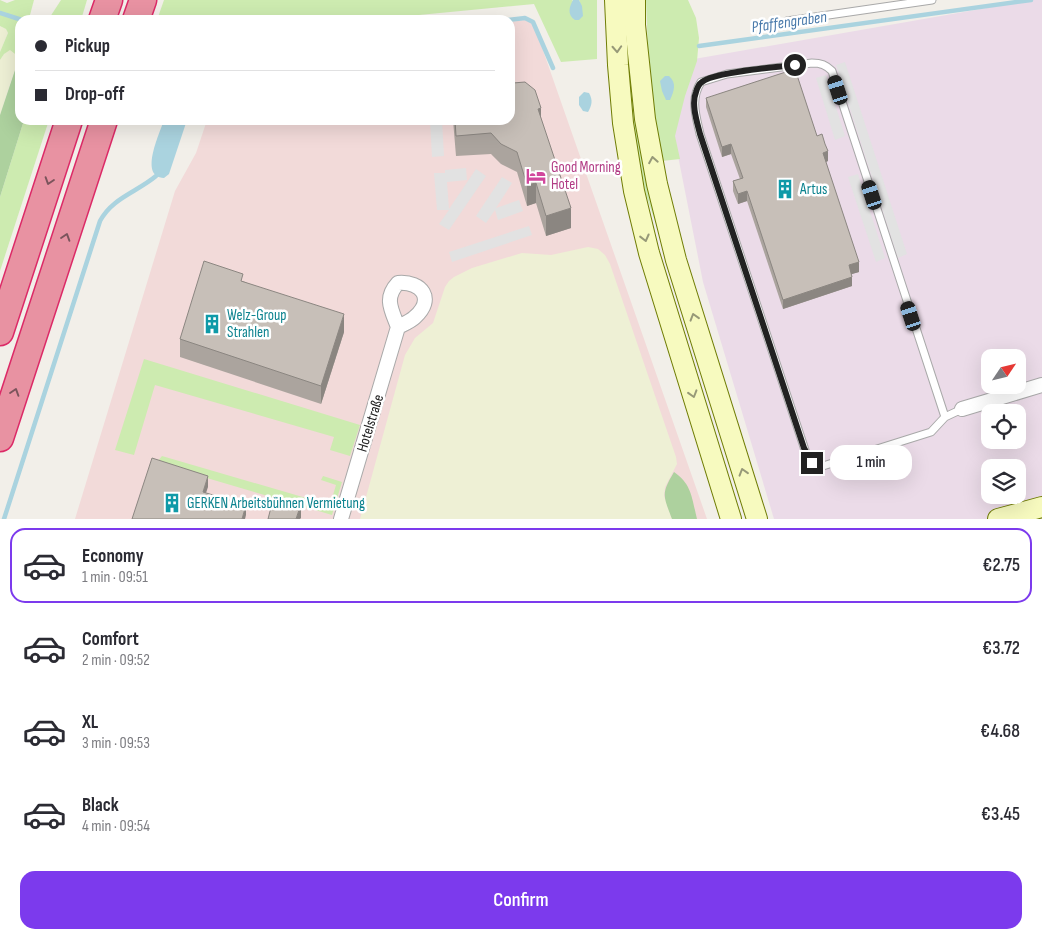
<!DOCTYPE html>
<html lang="en">
<head>
<meta charset="utf-8">
<style>
  :root { --surface:#fff; --page:#f7f7f7; --text:#2b2b33; --muted:#7c7c81; --line:#e1e1e2; --accent:#7c3aed }
  body { margin:0; font-family:"Sofia Sans Condensed",sans-serif; background:var(--page); color:var(--text); height:100vh; display:flex; flex-direction:column; font-size:19px; white-space:nowrap }
  * { box-sizing:border-box; margin:0 }
  p { font-size:16px; color:var(--muted) }
  .icon { flex:none; width:28px; height:28px; fill:none; stroke:currentColor; stroke-width:2; stroke-linecap:round; stroke-linejoin:round }
  .map { position:relative; height:519px; overflow:hidden }
  .side { display:flex; flex-direction:column; background:var(--surface); flex:1 }
  .side>* { flex:none }
  .guide { position:absolute; left:15px; top:15px; width:500px; height:110px; border-radius:15px; box-shadow:0 5px 20px #0002; display:grid; align-content:center; height:110px; padding:0 20px; background:var(--surface) }
  .needle { width:32px; rotate:55deg }
  .fabs { position:absolute; left:981px; top:349px; display:grid; gap:10px }
  .fabs a { display:grid; place-items:center; width:45px; height:45px; border-radius:10px; background:var(--surface); box-shadow:0 5px 20px #0002; font-size:25px }
  .end { position:absolute; width:22px; height:22px; margin:-11px; border:6px solid #222; background:#fff; box-shadow:0 0 0 2px #fff }
  .from { border-radius:50% }
  .bubble { position:absolute; height:35px; border-radius:15px; background:var(--surface); box-shadow:0 5px 20px #0002; font-size:16px; font-weight:600; line-height:35px; text-align:center }
  .car { position:absolute; width:15px; height:30px; margin:-15px -8px; border-radius:6px; box-shadow:0 0 4px 1px #0007; background:linear-gradient(#222 24%,#8ab4d8 0 40%,#222 0 76%,#8ab4d8 0 86%,#222 0) }
  .guide b { display:flex; align-items:center; gap:18px; height:48px; font-size:19px }
  .guide b+b { border-top:1px solid var(--line) }
  .guide i { width:12px; height:12px; background:var(--text) }
  ul { padding:9px 0 0; list-style:none }
  li { display:flex; align-items:center; gap:15px; height:75px; margin:0 10px 8px; padding:0 10px; border:2px solid transparent; border-radius:15px }
  li div { flex:1 }
  li b { display:block; font-size:19px }
  li em { font-style:normal; font-weight:600 }
  li.selected { border-color:var(--accent) }
  li>.icon { width:45px; height:45px; stroke-width:1.5 }
  .primary-button { display:flex; gap:10px; margin-top:auto; padding:10px 20px }
  .primary-button a { flex:1; height:58px; border-radius:15px; background:var(--accent); color:#fff; font-size:20px; font-weight:600; line-height:58px; text-align:center }
  .map>svg:first-child { display:block }
  .commercial { fill:#f2dad9 }
  .industrial { fill:#ebdbe8; fill-rule:evenodd }
  .farmland { fill:#eef0d5 }
  .grass { fill:#cdebb0 }
  .forest { fill:#add19e }
  .parking { fill:#e2e2e2 }
  .water { fill:#aad3df }
  .lines { fill:none; stroke-linecap:round; stroke-linejoin:round }
  .stream { stroke:#aad3df; stroke-width:4.5 }
  .lane-casing { stroke:#a9a9a9; stroke-width:9 }
  .street-casing { stroke:#a9a9a9; stroke-width:16 }
  .secondary-casing { stroke:#707d05; stroke-width:22 }
  .highway-casing { stroke:#dc2a67; stroke-width:29 }
  .lane { stroke:#fff; stroke-width:7 }
  .street { stroke:#fff; stroke-width:14 }
  .secondary { stroke:#f7fabf; stroke-width:20 }
  .highway { stroke:#e892a2; stroke-width:26 }
  .wall { fill:#aba49e }
  .shaded-wall { fill:#8b8681 }
  .building { fill:#c7bfb8; stroke:#8b8681 }
  .oneway { stroke:#979978 }
  .oneway2 { stroke:#7b545c }
  .route { stroke:#222; stroke-width:6 }
  .labels { text-anchor:middle; stroke-width:5; stroke-linejoin:round; paint-order:stroke }
  .hotel-label { font-size:15px; fill:#b23c85; stroke:#fff; text-anchor:start }
  .culture-label { font-size:15px; fill:#0d838f; stroke:#fff; text-anchor:start }
  .street-label { font-size:15px; fill:#222; stroke:#fff }
  .water-label { font-size:16px; font-style:italic; fill:#4a7aab; stroke:#fff }
</style>
</head>
<body>
<div class="map">
<svg width="1042" height="519" viewBox="0 0 1042 519">
  <rect width="100%" height="100%" fill="#f2efe9"/>
  <!-- commercial -->
  <polygon class="commercial" points="532,19 707,519 75,519 175,191 196,153 207,120 510,120 510,22"/>
  <!-- industrial -->
  <path class="industrial" d="M1032,0H1042V519H774L703,282L660,65ZM990,358H1018V385H990ZM990,412H1018V440H990ZM990,468H1018V495H990Z"/>
  <!-- farmland -->
  <g class="farmland">
    <polygon points="0,26 6,29 8,33 0,52"/>
    <polygon points="10,49 19,57 0,115 0,60 4,54"/>
    <polygon points="588,247 598,249 605,255 610,264 676,457 677,464 665,487 664,496 672,519 360,519 405,355 415,338 433,323 445,287 449,281 454,277 472,268 522,253 551,255"/>
  </g>
  <!-- grass -->
  <g class="grass">
    <polygon points="0,0 7,3 15,0 34,0 30,15 35,20 20,20 19,57 10,50 4,54 0,60 0,52 8,33 6,29 0,26"/>
    <polygon points="61,0 87,0 81,20 55,20 50,17"/>
    <polygon points="164,0 573,0 572,1 580,2 579,0 597,0 597,59 561,62 534,4 367,20 157,20"/>
    <polygon points="646,0 688,0 696,18 699,38 697,61 685,96 675,136 680,159 662,161 649,78"/>
    <polygon points="624,8 664,248 641,180 627,68"/>
    <polygon points="24,120 49,120 0,271 0,197"/>
    <polygon points="144,359 360,425 350,456 330,450 334,437 155,385 134,455 115,450"/>
    <polygon points="162,456 330,505 336,485 321,480 323,476 342,482 332,515 156,463"/>
  </g>
  <!-- forest -->
  <g class="forest">
    <polygon points="20,55 20,120 24,120 0,197 0,115"/>
    <path d="M674,472C692,484 692,499 697,519H672C663,495 661,494 674,472Z"/>
  </g>
  <!-- parking -->
  <g class="parking">
    <polygon points="845,62 907,254 898,258 836,65"/>
    <polygon points="826,75 845,136 835,140 816,78"/>
    <polygon points="430,120 442,120 444,156 432,157"/>
    <polygon points="466,168 467,180 447,182 449,209 476,169 486,176 449,230 439,224 449,210 437,210 434,173 445,173 445,170"/>
    <polygon points="858,174 885,258 876,262 848,177"/>
    <polygon points="502,177 512,183 496,208 519,200 523,211 498,220 495,210 486,223 476,216"/>
    <polygon points="529,226 532,235 452,262 449,252"/>
  </g>
  <!-- water -->
  <g class="water">
    <path d="M573,0H579L582,6L583,16L579,20H575C567,15 569,7 573,0Z"/>
    <path d="M665,76H669C677,83 674,91 670,100H666L662,91L660,81Z"/>
    <path d="M584,92L589,93C593,100 592,105 588,112L583,111L579,105V97Z"/>
    <path d="M164,120H187L169,174L164,178C139,177 159,135 164,120Z"/>
  </g>
  <g class="lines">
    <!-- stream -->
    <g class="stream">
      <polyline points="0,13 22,20"/>
      <polyline points="507,20 525,18 533,22 553,68"/>
      <polyline points="699,46 1031,0"/>
      <path d="M4,519L100,221C112,198 137,192 156,176"/>
    </g>
    <defs>
      <g id="lane">
        <polyline points="787,21 932,0"/>
        <path d="M945,417L931,432L823,466H817L808,459L700,134C696,116 690,99 701,82L727,74L812,63C821,63 826,65 832,71L945,417L962,409"/>
      </g>
      <g id="street">
        <polyline points="962,409 1042,385"/>
        <path d="M341,519L398,327C391,309 384,298 398,283C422,281 435,299 415,317C411,321 404,324 398,327"/>
      </g>
      <g id="secondary">
        <polyline points="615,0 618,65 623,123 634,191 649,253 731,519"/>
        <polyline points="635,0 635,25 645,119 657,184 676,260 757,519"/>
        <polyline points="998,519 1042,507"/>
      </g>
      <g id="highway">
        <polyline points="102,20 109,0"/>
        <polyline points="136,20 143,0"/>
        <polyline points="0,332 69,120"/>
        <polyline points="0,438 104,120"/>
      </g>
    </defs>
    <!-- lane casing -->
    <use href="#lane" class="lane-casing"/>
    <!-- street casing -->
    <use href="#street" class="street-casing"/>
    <!-- secondary casing -->
    <use href="#secondary" class="secondary-casing"/>
    <!-- highway casing -->
    <use href="#highway" class="highway-casing"/>
    <!-- lane -->
    <use href="#lane" class="lane"/>
    <!-- street -->
    <use href="#street" class="street"/>
    <!-- secondary -->
    <use href="#secondary" class="secondary"/>
    <!-- highway -->
    <use href="#highway" class="highway"/>
  </g>
  <!-- wall -->
  <g class="wall">
    <polygon points="513,83 541,118 571,228 546,236 536,203 527,206 517,172 501,164 491,154 456,156 453,120 510,120 513,98"/>
    <polygon points="706,98 817,136 828,161 826,162 859,272 851,274 852,286 783,309 747,201 738,204 733,191 733,181 740,179 731,154 722,157 706,107"/>
    <polygon points="243,281 344,332 321,404 180,357 180,339"/>
  </g>
  <!-- shaded-wall -->
  <g class="shaded-wall">
    <polygon points="541,108 541,129 538,109"/>
    <polygon points="731,144 731,154 722,157 722,147"/>
    <polygon points="828,151 828,161 823,163 823,153"/>
    <polygon points="536,183 536,203 527,206 527,185"/>
    <polygon points="747,191 747,201 738,204 738,194"/>
    <polygon points="571,208 571,228 546,236 546,216"/>
    <polygon points="859,262 859,272 849,275 849,265"/>
    <polygon points="852,277 852,286 783,309 783,300"/>
    <polygon points="344,314 344,332 321,404 321,386"/>
    <polygon points="208,476 208,487 203,502 203,492"/>
    <polygon points="301,504 301,518 300,519 296,519"/>
    <polygon points="246,505 246,515 245,519 242,519"/>
  </g>
  <!-- building -->
  <g class="building">
    <polygon points="795,69 817,136 822,134 825,144 828,151 823,153 859,262 849,265 852,277 783,300 747,191 738,194 733,181 743,178 731,144 722,147 706,98"/>
    <polygon points="525,82 535,90 541,108 538,109 571,208 546,216 536,183 527,185 517,152 501,144 491,133 456,136 455,120 510,120 510,98 514,98 513,83"/>
    <polygon points="204,261 243,274 241,281 344,314 321,386 180,339"/>
    <polygon points="152,458 208,476 203,492 246,505 242,519 132,519"/>
    <polygon points="274,496 301,504 296,519 268,519"/>
  </g>
  <!-- one-way arrows -->
  <defs><path id="oneway-chevron" d="M-2-3.5L2.5 0L-2 3.5" fill="none" stroke-width="1.6" stroke-linecap="round" stroke-linejoin="round" transform="scale(1.25)"/></defs>
  <g class="oneway">
    <use href="#oneway-chevron" transform="translate(617 49) rotate(87)"/>
    <use href="#oneway-chevron" transform="translate(653 160) rotate(-100)"/>
    <use href="#oneway-chevron" transform="translate(645 238) rotate(76)"/>
    <use href="#oneway-chevron" transform="translate(694 317) rotate(-107)"/>
    <use href="#oneway-chevron" transform="translate(693 394) rotate(73)"/>
    <use href="#oneway-chevron" transform="translate(743 472) rotate(-107)"/>
  </g>
  <g class="oneway2">
    <use href="#oneway-chevron" transform="translate(49 181) rotate(108)"/>
    <use href="#oneway-chevron" transform="translate(66 237) rotate(-72)"/>
    <use href="#oneway-chevron" transform="translate(15 392) rotate(-72)"/>
  </g>
  <g class="lines">
    <!-- route -->
    <path class="route" d="M795,65C777,67 714,72 702,82C699,84 697,88 696,92C691,104 697,122 700,134L804,448L812,463"/>
  </g>
  <!-- icons -->
  <defs>
    <symbol id="hotel-bare" viewBox="-9 -9 18 18"><path d="M-6-4.5h1.5V1H6V5H4.5V3h-9V5H-6ZM-4 0a1.8 1.8 0 1 1 3.6 0ZM.5 0V-2.5h3Q6-2.5 6 0Z" fill="#d1479c" stroke="#fff" stroke-width="2.5" paint-order="stroke"/></symbol>
    <symbol id="building-bare" viewBox="-9 -9 18 18"><path d="M-4-6H4V6H1V3H-1V6H-4ZM-2.5-4.3h1.7v1.8h-1.7ZM.8-4.3h1.7v1.8H.8ZM-2.5-1h1.7V.8h-1.7ZM.8-1h1.7V.8H.8Z" fill="#0f9aa8" stroke="#fff" stroke-width="2.5" paint-order="stroke"/></symbol>
  </defs>
  <g fill-rule="evenodd">
    <use href="#hotel-bare" x="522" y="162" width="28" height="28"/>
    <use href="#building-bare" x="771" y="175" width="28" height="28"/>
    <use href="#building-bare" x="198" y="310" width="28" height="28"/>
    <use href="#building-bare" x="158" y="489" width="28" height="28"/>
  </g>
  <g class="labels">
    <!-- hotel labels -->
    <g class="hotel-label">
      <text x="551" y="172">Good Morning<tspan x="551" dy="17">Hotel</tspan></text>
    </g>
    <!-- culture labels -->
    <g class="culture-label">
      <text x="800" y="194">Artus</text>
      <text x="227" y="320">Welz-Group<tspan x="227" dy="17">Strahlen</tspan></text>
      <text x="187" y="508">GERKEN Arbeitsbühnen Vermietung</text>
    </g>
    <!-- street labels -->
    <g class="street-label">
      <text transform="translate(370 423) rotate(-73)" y="5">Hotelstraße</text>
    </g>
    <!-- water labels -->
    <g class="water-label">
      <text transform="translate(789 21) rotate(-8)" y="6">Pfaffengraben</text>
    </g>
  </g>
</svg>
<div class="fabs">
<a><svg class="needle" viewBox="-14 -14 28 28"><path d="M0-13l5 13h-10z" fill="#e53935"/><path d="M0 13l5-13h-10z" fill="#7c7c81"/></svg></a>
<a><svg class="icon" aria-label="locate" viewBox="0 0 24 24"><circle cx="12" cy="12" r="6"/><path d="M12 2v4M12 18v4M2 12h4M18 12h4"/></svg></a>
<a><svg class="icon" aria-label="layers" viewBox="0 0 24 24"><path d="M12 4l9 5-9 5-9-5zM3 14l9 5 9-5"/></svg></a>
</div>
<i class="end from" style="left:795px;top:65px"></i>
<i class="end" style="left:812px;top:463px"></i>
<div class="bubble" style="left:830px;top:445px;width:82px">1 min</div>
<i class="car" style="left:838px;top:90px;rotate:342deg"></i>
<i class="car" style="left:872px;top:195px;rotate:342deg"></i>
<i class="car" style="left:911px;top:316px;rotate:342deg"></i>
<div class="guide">
<b><i class="from"></i>Pickup</b>
<b><i></i>Drop-off</b>
</div>
</div>
<section class="side">
<ul>
<li class="selected"><svg class="icon" aria-label="car" viewBox="0 0 24 24"><path d="M5 17H2v-5l4-1 3-4h7l3 4 3 1v5h-3M9 17h6M6 11h13"/><circle cx="7" cy="17" r="2"/><circle cx="17" cy="17" r="2"/></svg><div><b>Economy</b><p>1 min · 09:51</p></div><em>€2.75</em></li>
<li><svg class="icon" aria-label="car" viewBox="0 0 24 24"><path d="M5 17H2v-5l4-1 3-4h7l3 4 3 1v5h-3M9 17h6M6 11h13"/><circle cx="7" cy="17" r="2"/><circle cx="17" cy="17" r="2"/></svg><div><b>Comfort</b><p>2 min · 09:52</p></div><em>€3.72</em></li>
<li><svg class="icon" aria-label="car" viewBox="0 0 24 24"><path d="M5 17H2v-5l4-1 3-4h7l3 4 3 1v5h-3M9 17h6M6 11h13"/><circle cx="7" cy="17" r="2"/><circle cx="17" cy="17" r="2"/></svg><div><b>XL</b><p>3 min · 09:53</p></div><em>€4.68</em></li>
<li><svg class="icon" aria-label="car" viewBox="0 0 24 24"><path d="M5 17H2v-5l4-1 3-4h7l3 4 3 1v5h-3M9 17h6M6 11h13"/><circle cx="7" cy="17" r="2"/><circle cx="17" cy="17" r="2"/></svg><div><b>Black</b><p>4 min · 09:54</p></div><em>€3.45</em></li>
</ul>
<div class="primary-button"><a>Confirm</a></div>
</section>
</body>
</html>
